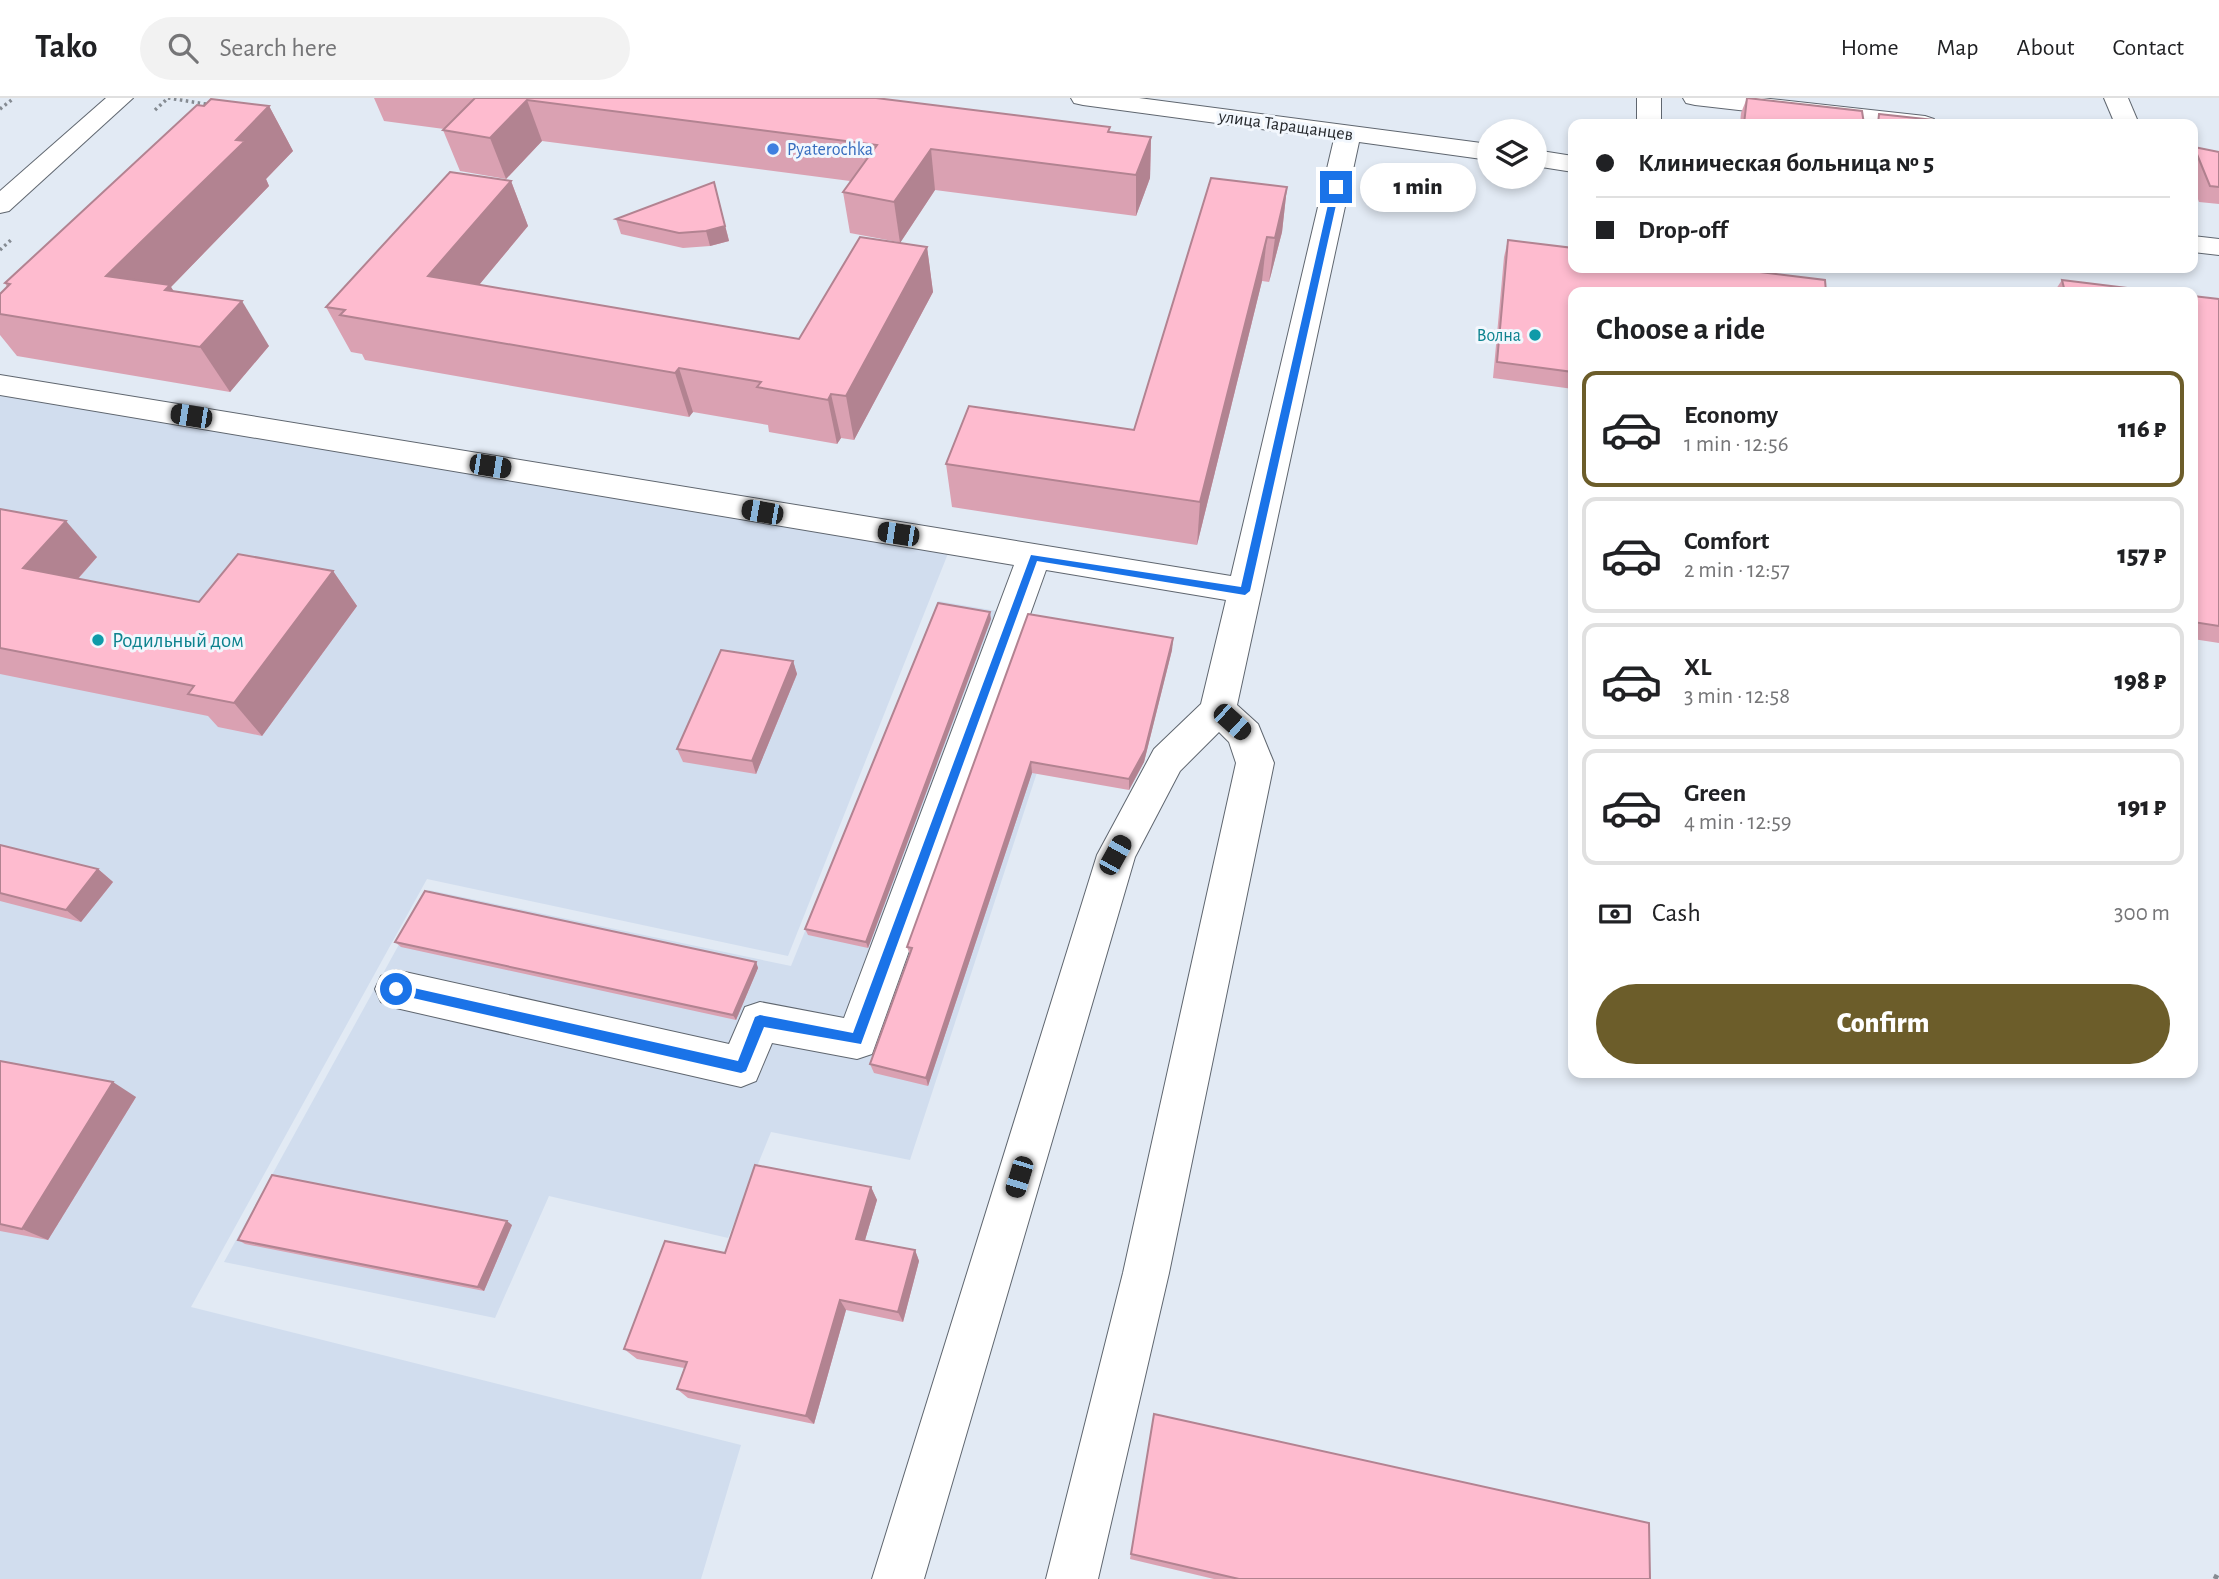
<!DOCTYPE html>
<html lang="en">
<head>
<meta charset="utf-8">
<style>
  :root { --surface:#fff; --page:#f2f2f2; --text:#202124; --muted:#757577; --line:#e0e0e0; --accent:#6c5d2a }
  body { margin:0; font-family:"Alegreya Sans",sans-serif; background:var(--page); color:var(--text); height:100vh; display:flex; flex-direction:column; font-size:26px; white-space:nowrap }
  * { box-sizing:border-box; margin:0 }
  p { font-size:23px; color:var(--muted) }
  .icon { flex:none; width:38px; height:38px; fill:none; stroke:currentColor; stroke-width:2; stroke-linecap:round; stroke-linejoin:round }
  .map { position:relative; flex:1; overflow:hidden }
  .drawer { position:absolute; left:1568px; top:189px; width:630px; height:791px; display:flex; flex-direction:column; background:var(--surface); border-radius:14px; box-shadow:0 4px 10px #0003 }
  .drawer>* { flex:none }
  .banner { position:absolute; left:1568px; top:21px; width:630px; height:154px; border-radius:14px; box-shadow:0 4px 10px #0003; display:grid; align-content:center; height:154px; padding:0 28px; background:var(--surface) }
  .fabs { position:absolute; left:1477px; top:21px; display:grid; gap:14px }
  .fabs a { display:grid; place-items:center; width:70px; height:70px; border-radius:50%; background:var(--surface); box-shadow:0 4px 10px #0003; font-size:35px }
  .end { position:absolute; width:32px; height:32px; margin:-16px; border:9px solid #1a73e8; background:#fff; box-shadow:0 0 0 4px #fff }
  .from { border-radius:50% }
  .bubble { position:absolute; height:49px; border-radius:24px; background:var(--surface); box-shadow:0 4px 10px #0003; font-size:23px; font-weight:800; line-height:49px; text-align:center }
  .car { position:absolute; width:21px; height:42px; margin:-21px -10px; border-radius:9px; box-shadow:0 0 5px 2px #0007; background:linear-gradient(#222 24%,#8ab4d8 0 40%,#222 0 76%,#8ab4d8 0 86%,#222 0) }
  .banner b { display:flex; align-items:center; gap:24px; height:66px; font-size:26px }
  .banner b+b { border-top:2px solid var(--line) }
  .banner i { width:18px; height:18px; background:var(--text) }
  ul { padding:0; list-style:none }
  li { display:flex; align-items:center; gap:21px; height:116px; margin:0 14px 10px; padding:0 14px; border:4px solid var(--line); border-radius:14px }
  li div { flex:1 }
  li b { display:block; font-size:26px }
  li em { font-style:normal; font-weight:800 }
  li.selected { border-color:var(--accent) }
  li>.icon { width:63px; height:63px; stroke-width:1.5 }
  h2 { padding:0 28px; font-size:32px; line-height:84px }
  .pay { display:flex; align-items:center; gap:18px; height:77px; padding:0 28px; font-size:26px }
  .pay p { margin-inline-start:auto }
  .button { display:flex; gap:14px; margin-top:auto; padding:14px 28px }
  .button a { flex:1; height:80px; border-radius:42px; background:var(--accent); color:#fff; font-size:28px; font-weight:800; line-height:80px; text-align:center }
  header { display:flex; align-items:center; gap:42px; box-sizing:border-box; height:98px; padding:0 35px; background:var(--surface); border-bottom:2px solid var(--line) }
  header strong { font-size:33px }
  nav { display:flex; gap:38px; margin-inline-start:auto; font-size:24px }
  .search { width:490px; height:63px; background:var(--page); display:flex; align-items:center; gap:18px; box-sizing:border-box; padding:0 24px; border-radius:38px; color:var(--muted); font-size:26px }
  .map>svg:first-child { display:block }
  .built { fill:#d1ddee }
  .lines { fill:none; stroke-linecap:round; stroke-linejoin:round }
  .minor-casing { stroke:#5f666f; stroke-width:2 }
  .path-far1 { stroke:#858b92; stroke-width:3.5; stroke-dasharray:2.5 3.5; stroke-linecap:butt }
  .path { stroke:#858b92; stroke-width:5; stroke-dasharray:4.5 6; stroke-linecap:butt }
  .minor { fill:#fff; fill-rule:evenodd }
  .wall { fill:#daa1b2 }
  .shaded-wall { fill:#b28391 }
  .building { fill:#febbcf; stroke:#b28391; stroke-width:2 }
  .route { fill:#1a73e8 }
  .shop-dot { fill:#3f7fe0; stroke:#f2f7fd; stroke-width:2.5 }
  .culture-dot { fill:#0f9aa8; stroke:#f2f7fd; stroke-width:2.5 }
  .labels { text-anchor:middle; stroke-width:6; stroke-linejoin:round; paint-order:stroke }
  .far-street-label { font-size:18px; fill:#24272b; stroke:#f2f7fd }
  .far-shop-label { font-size:18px; fill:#366cbe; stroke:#f2f7fd; text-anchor:start }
  .far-culture-label { font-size:18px; fill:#0d838f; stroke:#f2f7fd; text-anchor:end }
  .culture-label { font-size:21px; fill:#0d838f; stroke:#f2f7fd; text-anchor:start }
</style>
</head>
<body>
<header>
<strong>Tako</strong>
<div class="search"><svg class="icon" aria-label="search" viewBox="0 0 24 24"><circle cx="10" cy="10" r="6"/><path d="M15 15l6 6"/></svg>Search here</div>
<nav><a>Home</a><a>Map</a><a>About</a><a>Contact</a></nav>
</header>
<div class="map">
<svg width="2219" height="1481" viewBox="0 0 2219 1481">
  <rect width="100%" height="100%" fill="#e2eaf4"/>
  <!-- built -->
  <g class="built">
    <polygon points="0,297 949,453 788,858 427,781 191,1209 741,1347 701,1481 0,1481"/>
    <polygon points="938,503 1085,528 910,1062 771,1034 728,1140 549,1098 495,1220 224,1164 429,792 791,868"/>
  </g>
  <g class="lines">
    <defs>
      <g id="minor">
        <polygon points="106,0 133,0 9,113 0,115 0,93"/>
        <polygon points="1071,0 1139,0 1489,46 1489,62 1359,44 1237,607 1258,626 1274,665 1169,1175 1098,1481 1046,1481 1123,1175 1236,665 1229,644 1219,634 1180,673 1135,759 924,1481 872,1481 1097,757 1154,651 1201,606 1226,502 1046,472 872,956 857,961 772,945 756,983 741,989 396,910 381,904 375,891 381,878 396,872 729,946 745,909 760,904 844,920 1014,467 0,297 0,277 1231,478 1334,41 1083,7 1074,5"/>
        <rect x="1637" y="0" width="24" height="26"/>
        <polygon points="1683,0 1761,0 1925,18 1934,21 1938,26 1861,26 1695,7 1686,5"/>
        <polygon points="2104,0 2128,0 2139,26 2115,26"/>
        <polygon points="1535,52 1573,58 1573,74 1535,68"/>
        <polygon points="2193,138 2219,141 2219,157 2193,154"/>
      </g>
    </defs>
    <!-- minor casing -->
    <use href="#minor" class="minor-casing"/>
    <!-- path-far1 -->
    <g class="path-far1">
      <polyline points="168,0 212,7"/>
      <polyline points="0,11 14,0"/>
      <polyline points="155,12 167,1"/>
      <polyline points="0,152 13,140"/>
    </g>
    <!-- path -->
    <polyline class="path" points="2215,1481 2219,1473"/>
    <!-- minor -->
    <use href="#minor" class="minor"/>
  </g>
  <!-- wall -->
  <g class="wall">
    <polygon points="374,0 876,0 1151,39 1150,80 1136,118 935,92 900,145 927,149 933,194 854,342 841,340 837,346 769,334 768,327 693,314 689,319 365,262 362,256 351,254 326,209 511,83 528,128 479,187 799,241 898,144 850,135 843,94 850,83 542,43 506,81 460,73 443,32 444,31 384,23"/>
    <polygon points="1747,0 1864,26 1740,26 1741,15"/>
    <polygon points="269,8 293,53 266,81 269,88 171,189 174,194 269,248 230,294 17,258 0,237 0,216 7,189 5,185"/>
    <polygon points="2194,49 2219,54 2219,106 2199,104 2193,87 2193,52"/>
    <polygon points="714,84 729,143 710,148 683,150 621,136 616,121"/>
    <polygon points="1287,89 1282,134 1269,184 1262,183 1197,447 952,409 946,366 1134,332"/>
    <polygon points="1508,142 1573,194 1573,291 1493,280 1504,159"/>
    <polygon points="2062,182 2160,194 2054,194"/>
    <polygon points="2193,198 2219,201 2219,545 2193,541"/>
    <polygon points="0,411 97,459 78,481 199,504 333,473 357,508 262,638 218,629 208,618 0,576"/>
    <polygon points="1028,516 1173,540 1172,552 1144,664 1129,692 1032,675 928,988 874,975 870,966 910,857 907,849"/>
    <polygon points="991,521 868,850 808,837 805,831"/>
    <polygon points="793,563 797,576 756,676 683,664 677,651"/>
    <polygon points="0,747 98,771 113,784 81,824 0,803"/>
    <polygon points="395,844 756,864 758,870 736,922 401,849"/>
    <polygon points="0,963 136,999 48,1142 0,1133"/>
    <polygon points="871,1089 877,1102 865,1142 915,1152 919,1163 903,1224 846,1212 814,1326 688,1300 677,1291 684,1270 637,1261 624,1251 725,1155"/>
    <polygon points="512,1127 484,1193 245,1146 238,1142"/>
    <polygon points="1154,1316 1650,1481 1214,1481 1130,1461"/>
  </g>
  <!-- shaded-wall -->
  <g class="shaded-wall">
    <polygon points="527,2 542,43 506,81 490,40"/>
    <polygon points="269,8 293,53 266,81 269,88 171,189 199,232 106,178 236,42"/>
    <polygon points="1151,39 1150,80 1136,118 1136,77"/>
    <polygon points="931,51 935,92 900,145 894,104"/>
    <polygon points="511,83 528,128 449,223 428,178"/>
    <polygon points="714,84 729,143 710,148 706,133"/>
    <polygon points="1287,89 1282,134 1269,184 1275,140"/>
    <polygon points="1267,139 1262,183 1197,447 1200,404"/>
    <polygon points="927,149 933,194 854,342 846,298"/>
    <polygon points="242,203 269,248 230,294 200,249"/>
    <polygon points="679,270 693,314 689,319 675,275"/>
    <polygon points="831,296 841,340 837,346 828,302"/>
    <polygon points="66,423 97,459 56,505 23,470"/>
    <polygon points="333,473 357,508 262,638 234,605"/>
    <polygon points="990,514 991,521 868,850 866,844"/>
    <polygon points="1173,540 1172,552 1144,664 1129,692 1129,681"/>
    <polygon points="793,563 797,576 756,676 752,663"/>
    <polygon points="1031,664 1032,675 928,988 926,980"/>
    <polygon points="98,771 113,784 81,824 66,812"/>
    <polygon points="756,864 758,870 736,922 733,917"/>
    <polygon points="113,984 136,999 48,1142 22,1131"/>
    <polygon points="871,1089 877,1102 862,1152 856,1141"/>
    <polygon points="507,1123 512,1127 484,1193 478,1189"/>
    <polygon points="915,1152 919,1163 903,1224 898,1214"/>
    <polygon points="840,1202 846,1212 814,1326 806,1318"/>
  </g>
  <!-- building -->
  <g class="building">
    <polygon points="475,0 876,0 1110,29 1108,34 1151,39 1136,77 931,51 894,104 843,94 877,47 527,2 490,40 443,32"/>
    <polygon points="1747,0 1862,13 1864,26 1744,26"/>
    <polygon points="211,1 269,8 236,42 245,43 106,178 170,187 165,192 242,203 200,249 0,216 0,196 10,186 5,185 197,7 204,8"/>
    <polygon points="1879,16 1971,26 1878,26"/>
    <polygon points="2194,49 2219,54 2219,89 2210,88"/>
    <polygon points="450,74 511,83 428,178 799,241 860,139 927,149 846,298 831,296 828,302 757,289 761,284 679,270 675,275 340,217 345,212 326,209"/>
    <polygon points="1211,80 1287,89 1275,140 1267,139 1200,404 946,366 969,308 1134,332"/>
    <polygon points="714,84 725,128 706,133 679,135 616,121"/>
    <polygon points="1508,142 1573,150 1573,170 1727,170 1825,182 1826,194 1573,194 1573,274 1497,264"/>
    <polygon points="2062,182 2160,194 2065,194"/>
    <polygon points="2193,198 2219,201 2219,528 2193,524"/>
    <polygon points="0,411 66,423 23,470 199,504 238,456 333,473 234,605 188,596 194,588 0,550"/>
    <polygon points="938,505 990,514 866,844 805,831"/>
    <polygon points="1028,516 1173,540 1145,652 1129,681 1031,664 926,980 870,966 912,850 907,849"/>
    <polygon points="721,552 793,563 752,663 677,651"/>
    <polygon points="0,747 98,771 66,812 0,795"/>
    <polygon points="425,793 756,864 733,917 395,844"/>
    <polygon points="0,963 113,984 22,1131 0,1126"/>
    <polygon points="755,1067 871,1089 856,1141 915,1152 898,1214 840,1202 806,1318 677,1291 687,1264 624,1251 665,1143 725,1155"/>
    <polygon points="272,1077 507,1123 478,1189 238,1142"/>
    <polygon points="1154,1316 1649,1425 1650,1481 1239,1481 1131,1456"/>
  </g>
  <!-- route -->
  <polygon class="route" points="1336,87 1340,89 1250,493 1245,497 1037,463 861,946 764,929 746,973 741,975 391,895 391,887 396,886 738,963 755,919 760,917 853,935 1031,457 1241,489 1332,89"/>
  <!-- markers -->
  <circle class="shop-dot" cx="773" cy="51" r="7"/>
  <g class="culture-dot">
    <circle cx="1535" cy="237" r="7"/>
    <circle cx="98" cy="542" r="7"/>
  </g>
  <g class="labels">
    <!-- far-street labels -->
    <g class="far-street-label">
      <text transform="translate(1286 27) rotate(8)" y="6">улица Таращанцев</text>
    </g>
    <!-- far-shop labels -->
    <g class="far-shop-label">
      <text x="787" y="57">Pyaterochka</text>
    </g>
    <!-- far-culture labels -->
    <g class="far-culture-label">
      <text x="1521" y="243">Волна</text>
    </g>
    <!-- culture labels -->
    <g class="culture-label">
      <text x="112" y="549">Родильный дом</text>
    </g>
  </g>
</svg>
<div class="fabs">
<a><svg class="icon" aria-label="layers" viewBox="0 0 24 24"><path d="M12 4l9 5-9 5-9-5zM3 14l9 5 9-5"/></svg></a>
</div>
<i class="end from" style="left:396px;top:891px"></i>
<i class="end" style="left:1336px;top:89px"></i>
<div class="bubble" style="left:1360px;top:65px;width:116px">1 min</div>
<i class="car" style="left:191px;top:318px;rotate:279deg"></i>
<i class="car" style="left:490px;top:368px;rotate:99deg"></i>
<i class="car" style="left:762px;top:414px;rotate:280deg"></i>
<i class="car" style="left:898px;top:436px;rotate:279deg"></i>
<i class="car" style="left:1232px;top:624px;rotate:132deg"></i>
<i class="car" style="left:1115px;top:757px;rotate:29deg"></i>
<i class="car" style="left:1019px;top:1079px;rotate:197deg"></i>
<div class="banner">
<b><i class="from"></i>Клиническая больница № 5</b>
<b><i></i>Drop-off</b>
</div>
<section class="drawer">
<h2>Choose a ride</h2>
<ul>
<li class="selected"><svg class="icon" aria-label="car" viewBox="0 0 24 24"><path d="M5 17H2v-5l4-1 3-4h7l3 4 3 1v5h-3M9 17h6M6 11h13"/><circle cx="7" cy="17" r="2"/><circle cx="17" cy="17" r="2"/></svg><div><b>Economy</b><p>1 min · 12:56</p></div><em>116 ₽</em></li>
<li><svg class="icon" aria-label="car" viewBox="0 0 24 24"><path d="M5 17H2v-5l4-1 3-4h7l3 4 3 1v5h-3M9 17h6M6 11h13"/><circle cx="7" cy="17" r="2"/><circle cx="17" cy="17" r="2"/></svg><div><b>Comfort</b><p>2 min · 12:57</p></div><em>157 ₽</em></li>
<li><svg class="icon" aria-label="car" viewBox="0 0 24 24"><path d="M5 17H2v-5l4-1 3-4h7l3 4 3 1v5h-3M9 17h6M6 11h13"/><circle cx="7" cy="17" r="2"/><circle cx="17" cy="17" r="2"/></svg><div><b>XL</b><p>3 min · 12:58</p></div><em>198 ₽</em></li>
<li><svg class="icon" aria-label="car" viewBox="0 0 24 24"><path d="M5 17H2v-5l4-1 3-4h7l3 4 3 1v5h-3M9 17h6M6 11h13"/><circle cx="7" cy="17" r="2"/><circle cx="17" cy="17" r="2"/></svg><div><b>Green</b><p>4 min · 12:59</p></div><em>191 ₽</em></li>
</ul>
<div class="pay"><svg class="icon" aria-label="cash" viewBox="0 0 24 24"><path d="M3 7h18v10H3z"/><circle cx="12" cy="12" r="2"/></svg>Cash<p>300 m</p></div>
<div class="button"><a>Confirm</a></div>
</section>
</div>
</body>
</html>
